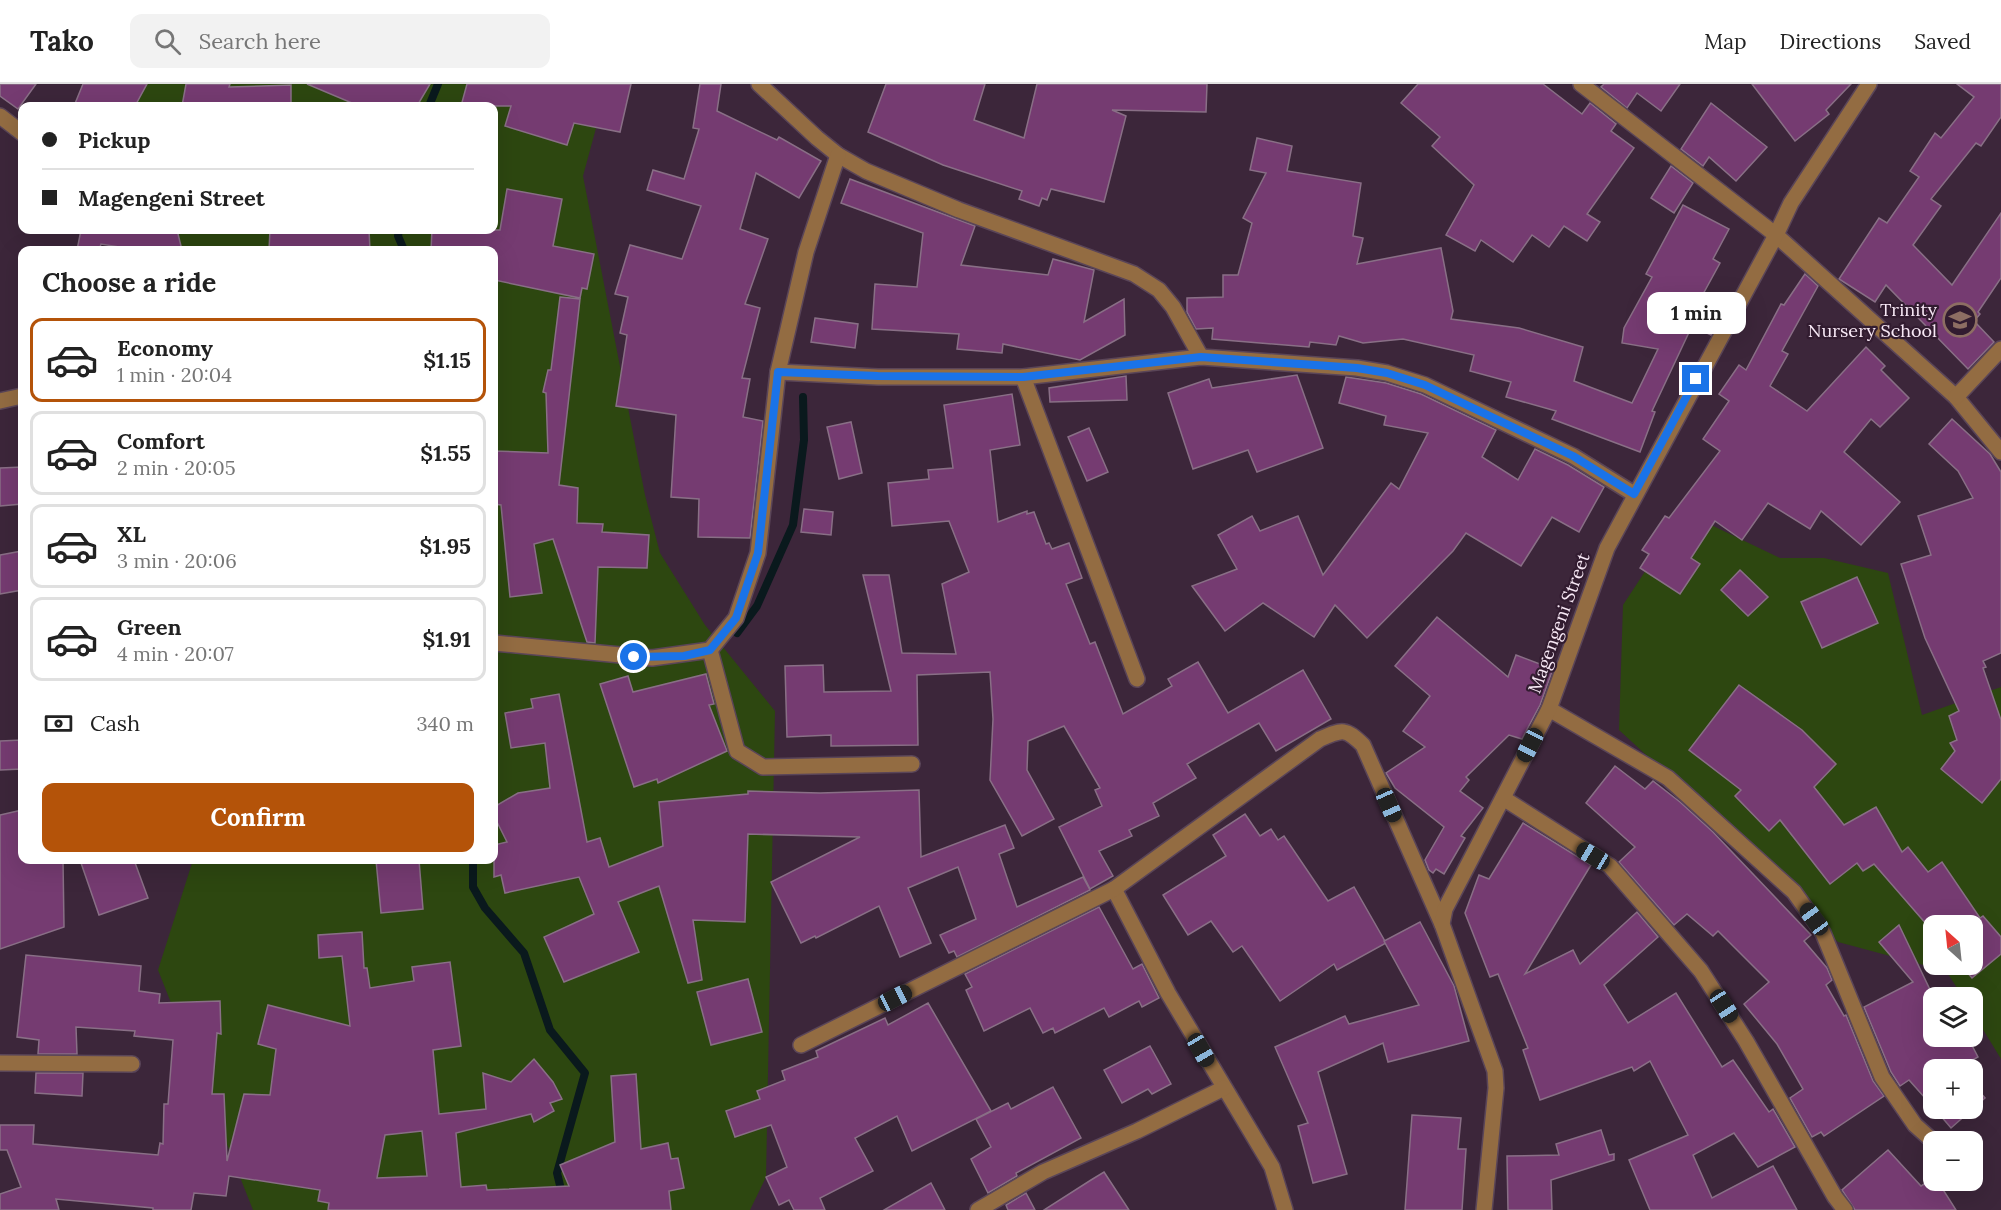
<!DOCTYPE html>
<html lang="en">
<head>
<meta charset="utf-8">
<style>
  :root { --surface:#fff; --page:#f2f2f2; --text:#222; --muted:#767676; --line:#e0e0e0; --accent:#b45309 }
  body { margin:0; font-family:Lora,serif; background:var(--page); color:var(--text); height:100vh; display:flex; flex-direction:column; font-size:22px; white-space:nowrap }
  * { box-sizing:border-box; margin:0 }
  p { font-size:20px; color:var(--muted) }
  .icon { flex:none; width:33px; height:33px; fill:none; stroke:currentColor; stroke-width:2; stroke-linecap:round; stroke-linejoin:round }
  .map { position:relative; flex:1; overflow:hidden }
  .side { position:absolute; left:18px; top:162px; width:480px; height:618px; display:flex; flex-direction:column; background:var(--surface); border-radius:12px; box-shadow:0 6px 24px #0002 }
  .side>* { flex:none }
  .guide { position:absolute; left:18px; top:18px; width:480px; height:132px; border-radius:12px; box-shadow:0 6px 24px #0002; display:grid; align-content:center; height:132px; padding:0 24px; background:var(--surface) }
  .needle { width:39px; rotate:333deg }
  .fabs { position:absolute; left:1923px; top:831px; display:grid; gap:12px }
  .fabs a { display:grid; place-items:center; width:60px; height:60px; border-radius:12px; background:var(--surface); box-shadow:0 6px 24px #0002; font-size:30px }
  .end { position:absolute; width:27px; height:27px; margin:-14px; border:8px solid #1a73e8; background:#fff; box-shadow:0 0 0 3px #fff }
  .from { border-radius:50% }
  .bubble { position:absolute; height:42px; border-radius:12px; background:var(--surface); box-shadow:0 6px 24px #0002; font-size:20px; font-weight:800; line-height:42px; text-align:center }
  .car { position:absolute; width:18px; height:36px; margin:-18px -9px; border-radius:8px; box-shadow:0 0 4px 2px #0007; background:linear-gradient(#222 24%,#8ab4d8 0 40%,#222 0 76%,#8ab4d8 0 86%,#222 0) }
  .guide b { display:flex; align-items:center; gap:21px; height:57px; font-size:22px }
  .guide b+b { border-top:2px solid var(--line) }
  .guide i { width:15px; height:15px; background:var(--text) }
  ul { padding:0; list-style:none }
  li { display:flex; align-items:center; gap:18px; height:84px; margin:0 12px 9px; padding:0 12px; border:3px solid var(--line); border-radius:12px }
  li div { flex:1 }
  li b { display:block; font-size:22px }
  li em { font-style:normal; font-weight:800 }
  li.current { border-color:var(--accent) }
  li>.icon { width:54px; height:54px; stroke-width:1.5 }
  h2 { padding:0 24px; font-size:27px; line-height:72px }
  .pay { display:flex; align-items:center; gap:15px; height:66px; padding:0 24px; font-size:22px }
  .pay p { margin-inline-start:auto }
  .cta { display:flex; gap:12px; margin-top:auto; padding:12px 24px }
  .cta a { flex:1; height:69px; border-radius:12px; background:var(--accent); color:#fff; font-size:24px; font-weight:800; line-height:69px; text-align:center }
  header { display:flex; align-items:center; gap:36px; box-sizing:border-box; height:84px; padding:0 30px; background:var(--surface); border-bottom:2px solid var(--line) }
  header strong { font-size:28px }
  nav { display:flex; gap:33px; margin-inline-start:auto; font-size:21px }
  .search { width:420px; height:54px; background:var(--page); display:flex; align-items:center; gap:15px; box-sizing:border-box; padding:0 21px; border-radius:12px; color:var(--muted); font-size:22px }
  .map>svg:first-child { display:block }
  .green { fill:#2d4710; fill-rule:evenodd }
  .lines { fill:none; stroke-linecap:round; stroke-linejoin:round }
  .stream { stroke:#0a191d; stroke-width:8 }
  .building { fill:#753b71; stroke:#896f86; stroke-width:1.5; fill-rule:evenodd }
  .minor-casing { stroke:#5a4558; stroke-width:18 }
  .minor { stroke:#936c42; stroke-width:15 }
  .route { stroke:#1a73e8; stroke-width:8 }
  .labels { text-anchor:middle; stroke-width:4.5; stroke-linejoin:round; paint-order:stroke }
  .poi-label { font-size:18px; fill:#f8e9f6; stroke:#321c30; text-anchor:end }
  .street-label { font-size:18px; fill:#f8e9f6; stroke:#321c30 }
</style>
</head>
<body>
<header>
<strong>Tako</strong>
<div class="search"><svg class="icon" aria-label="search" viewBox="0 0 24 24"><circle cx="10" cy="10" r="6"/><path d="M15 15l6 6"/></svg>Search here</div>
<nav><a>Map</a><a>Directions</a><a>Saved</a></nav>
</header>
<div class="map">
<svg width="2001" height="1126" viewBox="0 0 2001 1126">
  <rect width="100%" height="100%" fill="#3c263a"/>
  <!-- green -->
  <g class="green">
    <polygon points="146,0 608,0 583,92 645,411 660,469 705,541 775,627 766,1093 750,1126 253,1126 158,886 193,776 494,776 494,166 134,166 127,146 494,146 494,22 132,22"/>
    <path d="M1684,428L1780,474H1824L1888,489L1922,631L2001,603V975L1973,929L1972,914L1963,913L1946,887L1838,858L1719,738L1619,646L1623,521ZM1934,842H1972V880H1934Z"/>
  </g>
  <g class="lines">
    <!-- stream -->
    <g class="stream">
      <polyline points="429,22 438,0"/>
      <polyline points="399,146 398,152 404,166"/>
      <polyline points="737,549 757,522 793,441 804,356 803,313"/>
      <polyline points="473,776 473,803 485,824 524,869 550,946 585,989 557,1089 566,1126"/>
    </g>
  </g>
  <!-- building -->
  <g class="building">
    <polygon points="0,0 36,0 18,25 0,12"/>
    <polygon points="83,0 147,0 135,22 74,22"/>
    <polygon points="186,0 230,0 229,3 291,1 291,22 182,22"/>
    <polygon points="307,0 430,0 417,22 359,22"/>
    <polygon points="467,0 631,0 620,48 574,39 567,61 505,42 511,22 461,22"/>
    <polygon points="700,0 721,0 717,27 777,56 779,53 821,77 799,114 756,89 740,145 768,155 745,220 760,224 742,294 750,295 743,333 763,337 750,454 698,453 699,415 671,413 676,331 616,322 627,251 620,249 628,213 615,210 630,161 682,175 701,122 647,106 653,86 684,95 699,45 693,44"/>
    <polygon points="886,0 985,0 974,36 1024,54 1037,0 1207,0 1206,28 1112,26 1126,32 1104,118 1051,105 1047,116 1042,114 1039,122 1019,115 1022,107 943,81 868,48"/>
    <polygon points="1418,0 1543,0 1582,30 1590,19 1616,40 1611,47 1634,64 1587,130 1600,138 1587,157 1564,142 1549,163 1532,151 1513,178 1481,156 1475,167 1446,151 1474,101 1432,62 1440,53 1401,19"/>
    <polygon points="1604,0 1680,0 1661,27 1637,9 1627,24 1601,3"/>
    <polygon points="1752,0 1851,0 1826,26 1829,30 1795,57"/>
    <polygon points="1957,0 2001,0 2001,33 1981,62 1976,59 1931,115 1941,122 1913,161 1952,201 2001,129 2001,194 1978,228 1980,230 1974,237 1994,258 1968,285 1886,201 1875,218 1839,195 1879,134 1887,139 1919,93 1910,87 1935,49 1941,54 1974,13"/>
    <polygon points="1711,19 1767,63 1736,97 1709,73 1703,82 1681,65"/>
    <polygon points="1257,54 1292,62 1287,87 1361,99 1353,152 1363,154 1357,180 1441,164 1453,227 1451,235 1519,244 1583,263 1574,297 1632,319 1658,265 1622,259 1624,244 1652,193 1646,190 1683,121 1729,145 1713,175 1720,179 1696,223 1722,230 1711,251 1692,242 1652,327 1655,328 1640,368 1552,335 1556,327 1506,313 1511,298 1470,287 1474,271 1403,255 1363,259 1339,252 1336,261 1310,258 1309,263 1212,255 1213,244 1196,245 1187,228 1187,214 1223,213 1223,191 1238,191 1252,139 1243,134 1266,89 1250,86"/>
    <polygon points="1671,82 1693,99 1674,129 1651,114"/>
    <polygon points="850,95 975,142 961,181 1048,191 1053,175 1094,186 1084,238 1124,215 1125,251 1080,276 1003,260 1002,269 957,265 959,250 872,245 875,200 917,203 923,149 841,119"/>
    <polygon points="507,105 562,115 553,162 594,170 587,205 582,204 580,214 494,196 494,166 431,166 432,146 500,146"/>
    <polygon points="81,146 177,146 182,166 138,166 101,160 99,166 77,166"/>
    <polygon points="270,146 369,146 370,166 269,166"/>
    <polygon points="1805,190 1818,202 1782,267 1788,270 1770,302 1807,327 1866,263 1885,282 1881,286 1909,314 1880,343 1871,335 1844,368 1900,418 1861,461 1821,427 1810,445 1768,419 1742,456 1715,437 1691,474 1700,480 1680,510 1640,484 1649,470 1642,466 1665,432 1669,434 1720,367 1703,355 1729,317 1719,310 1739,281 1746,286 1781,220 1784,221"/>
    <polygon points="560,213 580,215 559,401 578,404 577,439 603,440 602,448 649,451 647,484 598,483 595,559 587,558 553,455 534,460 542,509 510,513 501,421 494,420 494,367 548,369 546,309 543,308 548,286 551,286"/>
    <polygon points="815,234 858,240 855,264 811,258"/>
    <polygon points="1297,291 1323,364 1257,388 1248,366 1193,385 1168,309 1209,295 1212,304"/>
    <polygon points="1126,292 1127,316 1050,318 1049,304"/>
    <polygon points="1346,293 1386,299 1421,310 1496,346 1482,373 1518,396 1535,365 1568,381 1604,403 1579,448 1552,433 1521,482 1466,449 1453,467 1367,554 1335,521 1314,553 1263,519 1225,547 1192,502 1237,485 1218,451 1252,432 1260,447 1298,432 1323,491 1391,399 1399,405 1428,349 1384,341 1386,332 1339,319"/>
    <polygon points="1012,310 1020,361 990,366 998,438 1027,427 1027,430 1034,428 1046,460 1049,459 1052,465 1069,459 1082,494 1066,500 1090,560 1095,558 1123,630 1172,602 1168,595 1198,578 1228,629 1303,586 1331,635 1276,667 1259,639 1187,680 1196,694 1153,719 1159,732 1129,746 1132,752 1099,767 1113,792 1090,805 1059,743 1102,722 1095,706 1100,704 1064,642 1028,657 1027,686 1054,735 1022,752 990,696 993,635 990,588 917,591 918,661 831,662 831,651 787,653 785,582 823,581 824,608 891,607 863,491 889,491 902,569 956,570 942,500 969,488 949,437 892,442 888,399 929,395 928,386 953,384 944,321"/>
    <polygon points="1952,335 1990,370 2001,388 2001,569 1983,577 1986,583 1983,584 2001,636 2001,695 1982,719 1941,685 1955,667 1950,659 1957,656 1949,632 1959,627 1925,554 1901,480 1931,471 1918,432 1973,414 1958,387 1929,360"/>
    <polygon points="851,338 862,389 839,395 827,343"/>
    <polygon points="1089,344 1108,388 1087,397 1068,353"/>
    <polygon points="22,383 22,420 0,422 0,384"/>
    <polygon points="804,425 833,428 831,451 801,448"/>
    <polygon points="22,467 22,506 0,510 0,471"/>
    <polygon points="1740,486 1768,513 1748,532 1721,506"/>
    <polygon points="1857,493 1878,539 1822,564 1801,518"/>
    <polygon points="1437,533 1508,593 1516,571 1553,585 1540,621 1522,655 1509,651 1466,693 1469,696 1460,707 1483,724 1461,752 1465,754 1444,790 1436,785 1433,789 1429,786 1425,776 1444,743 1395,704 1386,689 1425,663 1403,647 1430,612 1395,582"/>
    <polygon points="706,590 714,620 709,621 727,667 658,699 657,695 634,703 600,600 628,592 633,608"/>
    <polygon points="1739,601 1802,646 1836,680 1814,703 1844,741 1876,723 1902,768 1908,763 1928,788 1942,778 1980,834 1983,832 2001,853 2001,870 1972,894 1960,880 1972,880 1972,842 1934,842 1934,849 1874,780 1863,787 1857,779 1830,800 1780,736 1769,747 1735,712 1741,706 1689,666"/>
    <polygon points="559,610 587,758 600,754 609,783 663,762 659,718 748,710 748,707 820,709 919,706 921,773 1005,741 1014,764 999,770 1017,823 1083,793 1090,806 957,873 954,867 949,869 940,851 976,835 958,783 908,804 931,859 900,873 879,822 816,854 815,852 801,859 771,798 860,753 748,750 745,838 693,836 702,896 688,899 659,802 618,818 639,868 564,898 544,853 594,830 579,793 505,809 501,791 494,793 494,761 507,758 494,732 494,723 518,709 550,704 545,659 511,664 505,629 533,624 531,615"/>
    <polygon points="22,656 22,685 0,686 0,657"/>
    <polygon points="1615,682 1645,705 1653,697 1680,718 1713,748 1811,851 1804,857 1827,884 1832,896 1826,901 1844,932 1846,931 1873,997 1884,1012 1824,1052 1821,1048 1812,1053 1790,1014 1803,1005 1777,960 1744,920 1769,898 1718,847 1713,852 1687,830 1674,841 1619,778 1635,763 1586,719"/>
    <polygon points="22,726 22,776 63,776 64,843 0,865 0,731"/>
    <polygon points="1245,730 1260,752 1271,745 1278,756 1284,752 1328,817 1354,803 1386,859 1337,886 1334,880 1280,917 1242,862 1233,868 1211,837 1188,851 1163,811 1226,772 1213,751"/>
    <polygon points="1523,739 1591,781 1525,890 1573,866 1580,880 1637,828 1658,853 1604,901 1628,939 1676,909 1722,983 1733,976 1769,1028 1773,1025 1795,1063 1758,1083 1734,1049 1693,1071 1712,1114 1773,1082 1797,1126 1650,1126 1629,1076 1688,1051 1650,977 1634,987 1632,983 1540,1016 1523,966 1528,964 1498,890 1490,893 1465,829 1479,791 1489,795"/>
    <polygon points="80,776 134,776 148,814 99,831"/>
    <polygon points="376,776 419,776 423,825 381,829"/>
    <polygon points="1099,823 1133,885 1142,880 1159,914 1142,923 1139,917 1109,933 1104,924 1055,949 1053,944 1043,949 1030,924 984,947 966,906 972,903 965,890"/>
    <polygon points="1420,838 1454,902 1469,957 1388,978 1383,959 1318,988 1347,1090 1313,1099 1298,1042 1308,1039 1275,963 1345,932 1349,940 1419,921 1384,857"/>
    <polygon points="1899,841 1934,914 1934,952 1967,952 1978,973 1959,984 1960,986 1934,986 1934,1024 1909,996 1900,1002 1891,988 1864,923 1913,898 1879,858"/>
    <path d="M362,848L364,884H367L370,904L414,897L412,883L450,878L461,962L433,966L439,1030L486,1025L483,989L511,998L534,975L553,998L562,1015L550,1019L554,1027L534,1038L531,1030L456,1049L461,1103L486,1101L487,1106L569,1102L560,1081L615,1058L611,992L636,990L641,1065L668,1059L671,1075L678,1074L684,1104L669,1107L671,1126H328L329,1119L318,1117L320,1106L229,1092L226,1112L194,1109L191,1126H153V1124L56,1115L59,1126H0V1110L21,1103L7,1066H0V1041H34L33,1060L158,1071L160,1059L163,1060L164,1020H168L173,956L134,952L135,947L76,943L77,970H38L39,956L17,953L26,871L141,882L139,907L160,910L159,919L220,917L221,950L217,949L212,1010H224L227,1077L244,1010L270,1011L276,965L258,960L268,921L350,942L342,872L319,874L318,851ZM422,1047L427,1092L377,1094L385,1051Z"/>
    <polygon points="748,895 762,948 711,961 697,908"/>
    <polygon points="928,919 991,1027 912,1067 897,1032 855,1054 873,1087 820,1114 825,1126 794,1126 789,1116 779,1121 766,1093 787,1083 771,1041 735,1053 726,1027 760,1015 757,1007 785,996 782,987 818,973 816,967 885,934 888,941"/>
    <polygon points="1150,962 1171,1000 1152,1010 1148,1005 1122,1019 1104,986"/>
    <polygon points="36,989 83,989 82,1012 35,1009"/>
    <polygon points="1972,999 1985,1014 1951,1044 1934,1024 1972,1024"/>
    <polygon points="1053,1003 1081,1054 1016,1089 1017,1092 988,1109 971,1075 991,1063 976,1035 1008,1019 1011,1025"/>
    <polygon points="1412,1031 1461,1034 1458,1065 1466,1065 1462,1126 1405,1126"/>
    <polygon points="1601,1046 1609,1071 1614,1070 1614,1076 1551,1096 1552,1126 1508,1126 1507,1072 1559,1071 1556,1060"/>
    <polygon points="1888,1066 1921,1102 1934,1094 1937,1096 1956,1126 1855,1126 1842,1106"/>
    <polygon points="1104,1088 1129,1126 1044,1126 1091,1096"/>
    <polygon points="931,1099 945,1126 884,1126"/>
    <polygon points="1026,1109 1035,1126 1008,1126 1006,1121"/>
  </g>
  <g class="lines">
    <defs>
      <g id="minor">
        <polyline points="759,0 817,54 838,71 866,87 959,126 1134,190 1159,206 1173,223 1201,273"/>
        <polyline points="1581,0 1776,151 1956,313 2001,368"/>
        <polyline points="0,32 22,49"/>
        <polyline points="778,288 878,293 1023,293 1201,273 1357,284 1387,289 1425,301 1573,372 1634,410"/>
        <polyline points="1023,293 1137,595"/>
        <polyline points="1956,313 2001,265"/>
        <polyline points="0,317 22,312"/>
        <polyline points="494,559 652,574 710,566 736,534 758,469 778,288 806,168 838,71"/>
        <polyline points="710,566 737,667 763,683 912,680"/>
        <polyline points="1549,625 1668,694 1794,808 1823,849 1882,993 1915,1041 1934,1058"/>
        <polyline points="1503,714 1610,782 1701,887 1746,957 1835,1113 1845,1126"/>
        <polyline points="1114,805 1168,909 1272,1083 1285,1126"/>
        <path d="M801,961L1114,805L1320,655C1343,645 1345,644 1363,661L1442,840"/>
        <polyline points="0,979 132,980"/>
        <polyline points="978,1126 1043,1088 1137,1047 1224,1004"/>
        <polyline points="1484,1126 1496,1004 1495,987 1442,840 1445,825 1549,625 1607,464 1776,151 1791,119 1869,0"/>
      </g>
    </defs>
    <!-- minor casing -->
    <use href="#minor" class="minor-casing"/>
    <!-- minor -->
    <use href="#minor" class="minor"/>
  </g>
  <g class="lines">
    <!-- route -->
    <polyline class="route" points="634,573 684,572 710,566 736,534 758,469 778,288 878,292 1023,293 1201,273 1357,284 1387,289 1425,301 1573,372 1634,410 1696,295"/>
  </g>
  <!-- icons -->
  <defs>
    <symbol id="school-ring" viewBox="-11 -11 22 22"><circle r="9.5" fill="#321c30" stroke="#8d6e63" stroke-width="1.5"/><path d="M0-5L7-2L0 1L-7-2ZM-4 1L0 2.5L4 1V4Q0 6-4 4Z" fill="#8d6e63"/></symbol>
  </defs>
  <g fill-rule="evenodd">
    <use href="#school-ring" x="1941" y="217" width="38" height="38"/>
  </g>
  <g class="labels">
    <!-- poi labels -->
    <g class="poi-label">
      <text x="1937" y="232">Trinity<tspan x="1937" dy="21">Nursery School</tspan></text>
    </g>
    <!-- street labels -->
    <g class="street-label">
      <text transform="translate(1559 539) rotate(-70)" y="6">Magengeni Street</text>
    </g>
  </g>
</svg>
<div class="fabs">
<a><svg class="needle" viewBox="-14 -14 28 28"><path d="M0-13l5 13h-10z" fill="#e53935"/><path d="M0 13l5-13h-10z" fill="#767676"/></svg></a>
<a><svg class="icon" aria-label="layers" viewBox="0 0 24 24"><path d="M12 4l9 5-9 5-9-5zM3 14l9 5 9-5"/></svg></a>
<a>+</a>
<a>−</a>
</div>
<i class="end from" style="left:634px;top:573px"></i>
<i class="end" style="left:1696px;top:295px"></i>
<div class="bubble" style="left:1647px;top:208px;width:99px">1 min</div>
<i class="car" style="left:1530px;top:661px;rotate:207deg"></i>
<i class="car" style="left:1389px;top:721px;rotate:156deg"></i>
<i class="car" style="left:1593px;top:772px;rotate:301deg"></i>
<i class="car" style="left:1814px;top:835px;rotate:324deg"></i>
<i class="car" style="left:895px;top:914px;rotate:63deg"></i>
<i class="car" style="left:1724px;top:922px;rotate:147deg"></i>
<i class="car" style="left:1201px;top:966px;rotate:150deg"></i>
<div class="guide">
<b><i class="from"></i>Pickup</b>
<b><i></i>Magengeni Street</b>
</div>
<section class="side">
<h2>Choose a ride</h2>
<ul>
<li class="current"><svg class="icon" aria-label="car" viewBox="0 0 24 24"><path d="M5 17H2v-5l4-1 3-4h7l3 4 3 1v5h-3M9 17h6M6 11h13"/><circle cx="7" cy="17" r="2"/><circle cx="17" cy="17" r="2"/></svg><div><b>Economy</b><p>1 min · 20:04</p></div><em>$1.15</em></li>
<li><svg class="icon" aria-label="car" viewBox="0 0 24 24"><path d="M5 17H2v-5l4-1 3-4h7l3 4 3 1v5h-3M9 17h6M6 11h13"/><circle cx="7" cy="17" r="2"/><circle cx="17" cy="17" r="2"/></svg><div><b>Comfort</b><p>2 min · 20:05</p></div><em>$1.55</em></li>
<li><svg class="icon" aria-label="car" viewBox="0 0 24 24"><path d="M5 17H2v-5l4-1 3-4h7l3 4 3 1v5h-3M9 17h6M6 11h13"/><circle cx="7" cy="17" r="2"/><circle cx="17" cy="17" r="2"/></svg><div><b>XL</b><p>3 min · 20:06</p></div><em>$1.95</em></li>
<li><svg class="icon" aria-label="car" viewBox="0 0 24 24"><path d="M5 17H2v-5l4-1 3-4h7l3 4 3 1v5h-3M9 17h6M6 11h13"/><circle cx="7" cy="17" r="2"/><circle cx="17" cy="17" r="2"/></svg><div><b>Green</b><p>4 min · 20:07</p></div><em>$1.91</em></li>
</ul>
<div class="pay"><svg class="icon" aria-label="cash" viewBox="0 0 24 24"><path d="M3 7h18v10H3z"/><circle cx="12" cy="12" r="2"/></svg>Cash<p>340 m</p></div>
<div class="cta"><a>Confirm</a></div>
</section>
</div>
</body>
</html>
